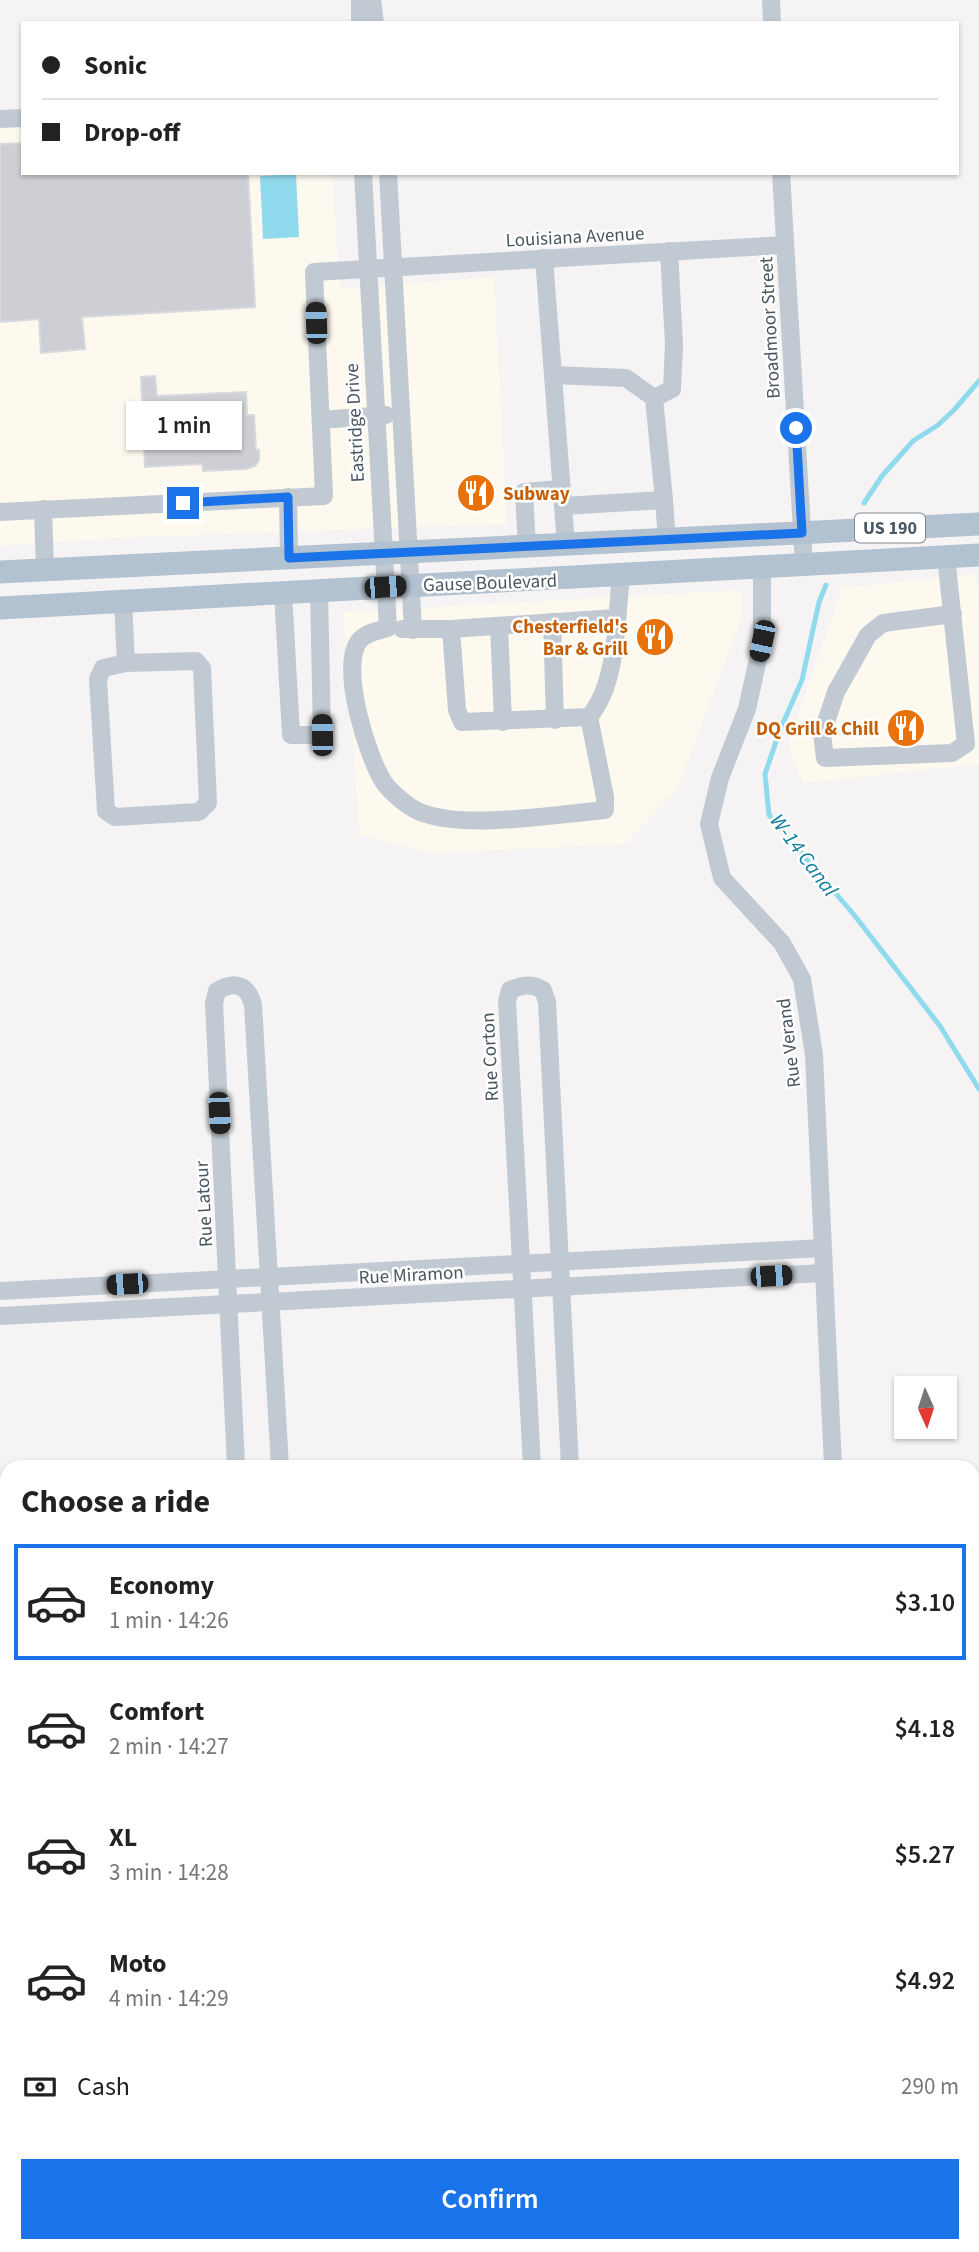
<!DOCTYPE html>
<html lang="en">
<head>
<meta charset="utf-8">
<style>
  :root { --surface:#fff; --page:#f6f6f6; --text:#222; --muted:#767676; --line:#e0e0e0; --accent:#1a73e8 }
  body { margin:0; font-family:"Source Sans 3",sans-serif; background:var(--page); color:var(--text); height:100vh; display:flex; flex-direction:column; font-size:26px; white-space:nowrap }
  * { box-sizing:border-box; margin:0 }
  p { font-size:23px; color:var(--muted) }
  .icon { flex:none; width:38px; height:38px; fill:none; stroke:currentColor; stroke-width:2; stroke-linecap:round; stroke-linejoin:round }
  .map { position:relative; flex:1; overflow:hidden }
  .panel { position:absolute; left:0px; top:1460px; width:980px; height:793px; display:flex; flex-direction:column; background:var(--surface); border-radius:21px 21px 0 0; box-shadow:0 2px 5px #0004 }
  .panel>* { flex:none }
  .hud { position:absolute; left:21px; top:21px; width:938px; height:154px; border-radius:0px; box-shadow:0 2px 5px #0004; display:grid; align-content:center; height:154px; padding:0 21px; background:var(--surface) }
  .needle { width:46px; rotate:177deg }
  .tools { position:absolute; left:894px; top:1376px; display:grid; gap:14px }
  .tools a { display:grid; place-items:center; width:63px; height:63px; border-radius:0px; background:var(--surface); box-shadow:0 2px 5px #0004; font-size:35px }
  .end { position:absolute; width:32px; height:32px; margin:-16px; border:9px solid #1a73e8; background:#fff; box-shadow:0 0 0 4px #fff }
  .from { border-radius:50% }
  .bubble { position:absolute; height:49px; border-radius:0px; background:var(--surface); box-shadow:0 2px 5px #0004; font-size:23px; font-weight:600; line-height:49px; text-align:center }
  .car { position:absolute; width:21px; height:42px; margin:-21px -10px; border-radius:9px; box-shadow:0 0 5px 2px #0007; background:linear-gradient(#222 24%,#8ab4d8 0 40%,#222 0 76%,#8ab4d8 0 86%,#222 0) }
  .hud b { display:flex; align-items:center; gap:24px; height:66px; font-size:26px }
  .hud b+b { border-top:2px solid var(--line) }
  .hud i { width:18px; height:18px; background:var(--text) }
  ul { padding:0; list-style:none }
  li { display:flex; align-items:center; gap:21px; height:116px; margin:0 14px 10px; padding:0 7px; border:4px solid transparent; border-radius:0px }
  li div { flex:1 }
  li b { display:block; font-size:26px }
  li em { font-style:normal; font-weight:600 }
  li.current { border-color:var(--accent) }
  li>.icon { width:63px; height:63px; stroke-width:1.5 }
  h2 { padding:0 21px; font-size:32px; line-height:84px }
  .pay { display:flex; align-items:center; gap:18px; height:77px; padding:0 21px; font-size:26px }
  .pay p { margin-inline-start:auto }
  .primary-button { display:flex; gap:14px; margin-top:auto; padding:14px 21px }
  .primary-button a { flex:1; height:80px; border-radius:0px; background:var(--accent); color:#fff; font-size:28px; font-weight:600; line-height:80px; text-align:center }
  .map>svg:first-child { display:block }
  .commercial { fill:#fdf9ef }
  .water { fill:#90daee }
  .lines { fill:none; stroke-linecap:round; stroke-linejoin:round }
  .stream { stroke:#90daee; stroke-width:5 }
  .building { fill:#cdcfd5; stroke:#d7d9de; stroke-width:2 }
  .minor { stroke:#c1cad2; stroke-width:18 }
  .major { stroke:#b3c2d1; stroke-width:23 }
  .route { stroke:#1a73e8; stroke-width:9 }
  .labels { text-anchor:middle; stroke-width:5; stroke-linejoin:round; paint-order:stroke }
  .shield { fill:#fff; stroke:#808990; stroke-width:2 }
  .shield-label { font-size:18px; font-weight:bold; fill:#4a5661 }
  .street-label { font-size:19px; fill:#4a5661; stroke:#fff }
  .food-label { font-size:19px; font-weight:bold; fill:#c56008; stroke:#fff; text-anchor:end }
  .water-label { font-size:21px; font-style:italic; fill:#0c7c9b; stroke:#fff }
</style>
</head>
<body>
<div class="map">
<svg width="979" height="2252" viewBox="0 0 979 2252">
  <rect width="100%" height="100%" fill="#f5f3f3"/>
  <!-- commercial -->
  <g class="commercial">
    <polygon points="23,109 23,173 332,173 340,289 494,277 507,524 115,538 0,546 0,111"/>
    <polygon points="976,574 979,607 979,764 803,783 789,751 791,735 842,588"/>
    <polygon points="741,590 743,614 677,790 625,844 434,853 360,835 343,612"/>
  </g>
  <!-- water -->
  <polygon class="water" points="296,174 299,237 263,239 260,176"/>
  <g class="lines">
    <!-- stream -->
    <g class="stream">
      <polyline points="864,503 882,476 913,441 938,425 954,410 979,381"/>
      <polyline points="826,585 819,602 802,680 780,730 765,774 769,815 855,916 940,1026 979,1089"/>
    </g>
  </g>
  <!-- building -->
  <g class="building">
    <polygon points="23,143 23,173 248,173 255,307 82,317 85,349 41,353 39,319 0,322 0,144"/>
    <polygon points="155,376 157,396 246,392 247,415 254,415 256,450 259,450 259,461 255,466 246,469 203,471 202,464 145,467 141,377"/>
  </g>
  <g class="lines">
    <!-- minor -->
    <g class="minor">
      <polyline points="372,0 375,23"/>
      <polyline points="771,0 772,23"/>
      <polyline points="360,23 360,0"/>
      <polyline points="0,119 23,118"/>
      <path d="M363,173L388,628C378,631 366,632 359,641C339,667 368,760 385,784C391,792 405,804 414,809C454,832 557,814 605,810V797L589,717"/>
      <polyline points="388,173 413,630"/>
      <polyline points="781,173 804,565"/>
      <polyline points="544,258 566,545"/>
      <polyline points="553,375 626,378 654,398"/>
      <polyline points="321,420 386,415"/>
      <polyline points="288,497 289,558"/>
      <polyline points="664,500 654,398 672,389 674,344 669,251"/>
      <polyline points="563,506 664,500 667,540"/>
      <polyline points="43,509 45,570"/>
      <polyline points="0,512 324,496 314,272 785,245"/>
      <polyline points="527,547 524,492 561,489"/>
      <polyline points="946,557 966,744 952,753 825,758 822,734 836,692 868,635 883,623 953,614"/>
      <polyline points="762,568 762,641 747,709 720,778 709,824 722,878 782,943 802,979 814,1055 833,1466"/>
      <polyline points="283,592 291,735 322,735 319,590"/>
      <polyline points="123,602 126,663 103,668 98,679 106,811 115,817 199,812 208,803 202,668 196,661 126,663"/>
      <polyline points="552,622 555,720"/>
      <polyline points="499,626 503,722"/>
      <polyline points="402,629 451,629 616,618"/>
      <path d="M451,629L457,710L462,722L589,717C618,683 616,619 621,576"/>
      <polyline points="0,1291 822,1248"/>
      <polyline points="0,1316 823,1273"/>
      <path d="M236,1466L214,1003L217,991C235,980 248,985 253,1005L280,1466"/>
      <path d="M532,1466L507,1001L510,990C523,985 531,983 543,990L547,1002L570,1466"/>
      <polyline points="0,1857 7,1856"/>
      <polyline points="0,1961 7,1954"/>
      <polyline points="0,1982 7,1989"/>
      <polyline points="865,2245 866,2252"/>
      <polyline points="0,2246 11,2252"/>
      <polyline points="255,2252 256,2245"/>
    </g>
    <!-- major -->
    <g class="major">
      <polyline points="0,572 979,524"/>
      <polyline points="0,608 979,555"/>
    </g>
  </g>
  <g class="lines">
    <!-- route -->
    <polyline class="route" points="183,503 288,497 289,558 802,533 796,428"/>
  </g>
  <!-- icons -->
  <defs>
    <symbol id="restaurant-disc" viewBox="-11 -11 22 22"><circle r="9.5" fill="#e8710a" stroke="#fff"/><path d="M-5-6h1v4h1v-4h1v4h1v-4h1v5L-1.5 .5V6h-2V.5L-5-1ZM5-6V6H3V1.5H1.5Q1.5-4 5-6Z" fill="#fff"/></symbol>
  </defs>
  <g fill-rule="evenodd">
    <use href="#restaurant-disc" x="454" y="471" width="44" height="44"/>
    <use href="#restaurant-disc" x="633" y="615" width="44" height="44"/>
    <use href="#restaurant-disc" x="884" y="706" width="44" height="44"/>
  </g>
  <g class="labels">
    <!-- shield labels -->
    <rect class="shield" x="855" y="513.5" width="70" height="29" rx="5"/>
    <g class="shield-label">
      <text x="890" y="534">US 190</text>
    </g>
    <!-- street labels -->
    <g class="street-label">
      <text transform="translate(575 236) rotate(-3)" y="7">Louisiana Avenue</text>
      <text transform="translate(769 328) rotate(-93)" y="7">Broadmoor Street</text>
      <text transform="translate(354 423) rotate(-93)" y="7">Eastridge Drive</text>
      <text transform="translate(490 582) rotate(-2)" y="7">Gause Boulevard</text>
      <text transform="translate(788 1043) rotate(-97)" y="7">Rue Verand</text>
      <text transform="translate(489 1057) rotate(-93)" y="7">Rue Corton</text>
      <text transform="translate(203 1204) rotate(-93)" y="7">Rue Latour</text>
      <text transform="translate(411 1274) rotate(-3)" y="7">Rue Miramon</text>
    </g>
    <!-- food labels -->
    <g class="food-label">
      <text x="503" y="500" text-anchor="start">Subway</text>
      <text x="628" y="633">Chesterfield's<tspan x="628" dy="22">Bar &amp; Grill</tspan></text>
      <text x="879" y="735">DQ Grill &amp; Chill</text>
    </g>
    <!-- water labels -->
    <g class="water-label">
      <text transform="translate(804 855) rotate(53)" y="7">W-14 Canal</text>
    </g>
  </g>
</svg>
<div class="tools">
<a><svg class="needle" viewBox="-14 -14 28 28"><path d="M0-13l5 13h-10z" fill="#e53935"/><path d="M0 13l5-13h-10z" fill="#767676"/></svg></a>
</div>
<i class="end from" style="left:796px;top:428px"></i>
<i class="end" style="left:183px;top:503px"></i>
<div class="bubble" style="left:126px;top:401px;width:116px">1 min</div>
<i class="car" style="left:316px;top:323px;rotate:358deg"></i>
<i class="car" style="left:385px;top:587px;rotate:86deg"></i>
<i class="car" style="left:762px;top:641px;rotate:192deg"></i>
<i class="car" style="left:322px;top:735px;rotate:359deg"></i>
<i class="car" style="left:219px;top:1113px;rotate:177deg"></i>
<i class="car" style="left:771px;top:1276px;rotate:87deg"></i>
<i class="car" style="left:127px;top:1284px;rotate:267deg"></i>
<div class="hud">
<b><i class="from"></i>Sonic</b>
<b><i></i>Drop-off</b>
</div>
<section class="panel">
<h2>Choose a ride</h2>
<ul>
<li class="current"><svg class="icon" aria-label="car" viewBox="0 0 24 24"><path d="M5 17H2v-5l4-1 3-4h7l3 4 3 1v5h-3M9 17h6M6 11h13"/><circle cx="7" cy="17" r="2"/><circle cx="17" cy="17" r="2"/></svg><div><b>Economy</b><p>1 min · 14:26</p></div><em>$3.10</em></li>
<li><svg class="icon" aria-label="car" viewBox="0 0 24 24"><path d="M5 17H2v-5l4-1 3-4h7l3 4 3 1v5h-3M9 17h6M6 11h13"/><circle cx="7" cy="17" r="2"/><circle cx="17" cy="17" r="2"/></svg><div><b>Comfort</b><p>2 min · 14:27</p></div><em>$4.18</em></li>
<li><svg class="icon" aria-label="car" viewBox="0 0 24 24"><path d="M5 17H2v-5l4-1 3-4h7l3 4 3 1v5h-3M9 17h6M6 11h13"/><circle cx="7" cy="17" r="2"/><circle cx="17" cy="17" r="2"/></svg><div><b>XL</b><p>3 min · 14:28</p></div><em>$5.27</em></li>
<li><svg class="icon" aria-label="car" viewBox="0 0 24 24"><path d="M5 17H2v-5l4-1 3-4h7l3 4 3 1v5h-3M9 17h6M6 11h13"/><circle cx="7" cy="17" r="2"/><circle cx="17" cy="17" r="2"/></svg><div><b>Moto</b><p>4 min · 14:29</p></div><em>$4.92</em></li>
</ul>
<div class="pay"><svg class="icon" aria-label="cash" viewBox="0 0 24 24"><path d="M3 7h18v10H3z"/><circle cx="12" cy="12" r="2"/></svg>Cash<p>290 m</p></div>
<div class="primary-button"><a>Confirm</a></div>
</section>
</div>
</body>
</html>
